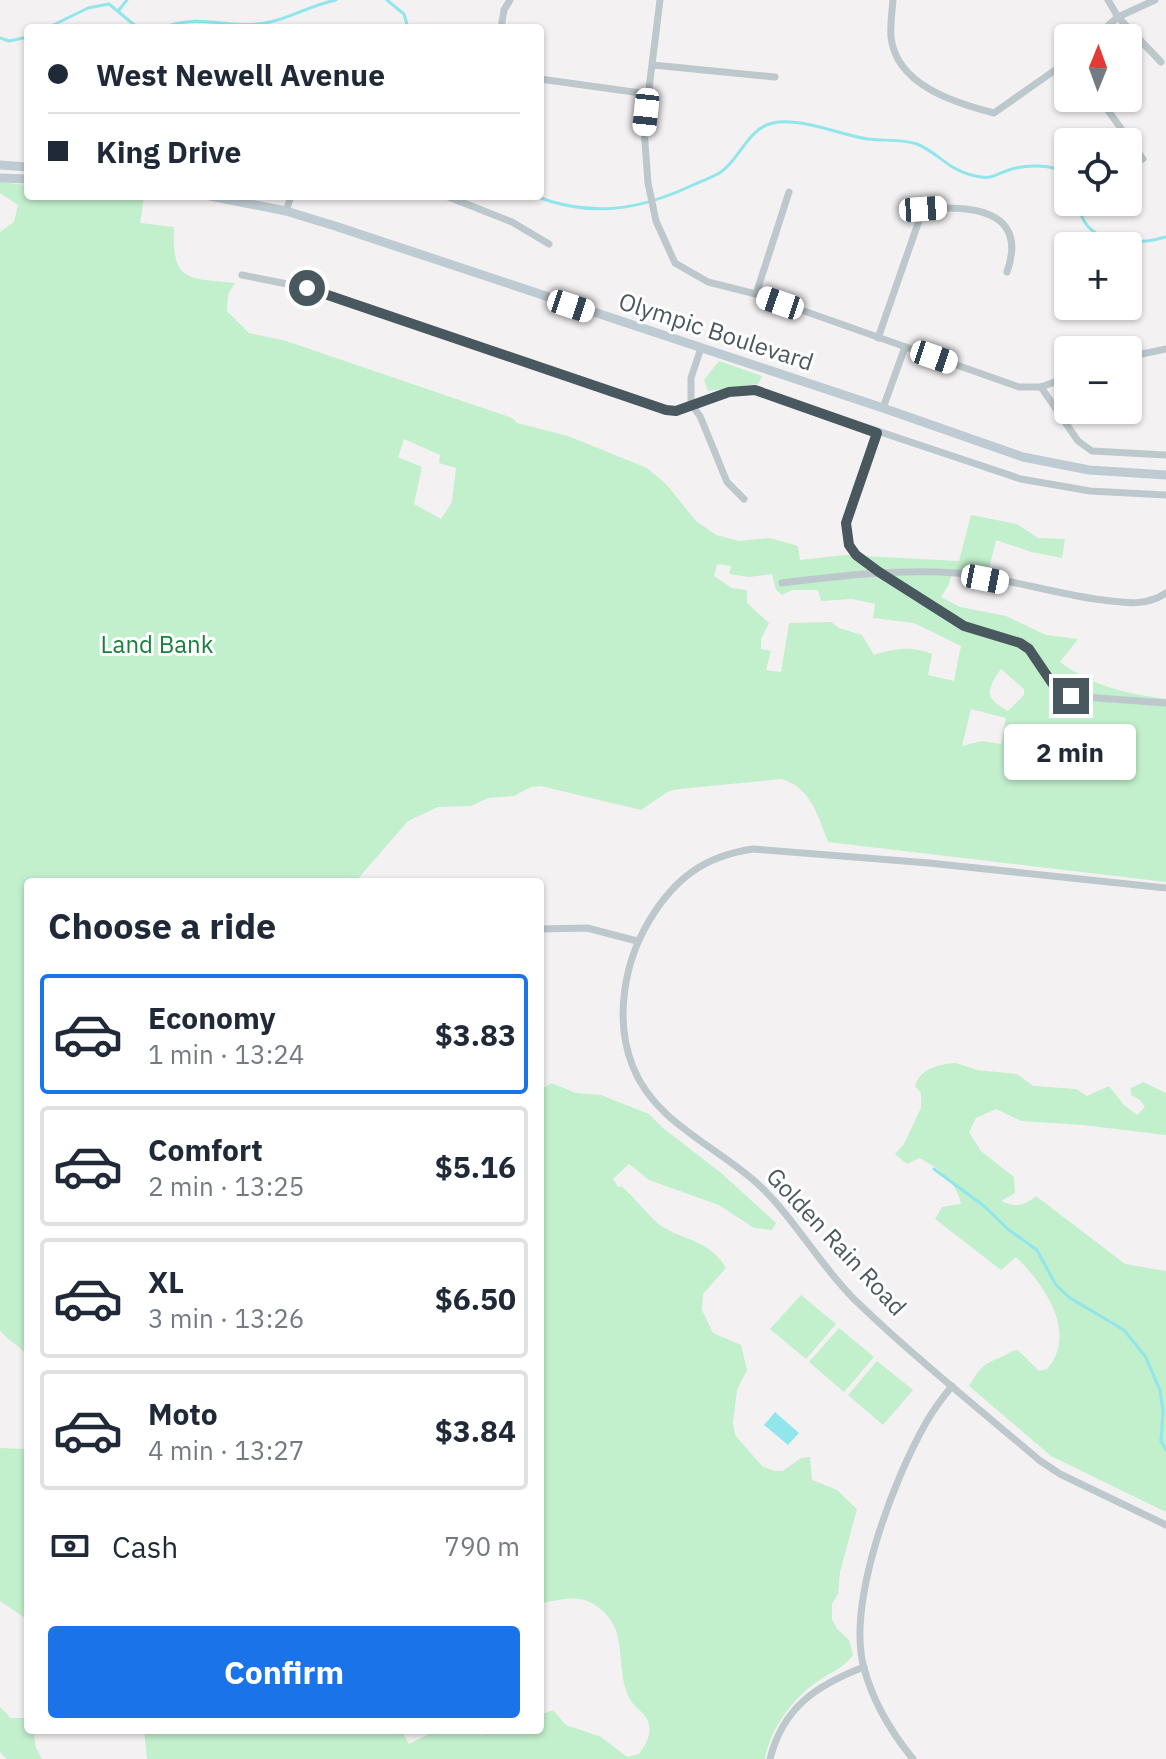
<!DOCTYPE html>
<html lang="en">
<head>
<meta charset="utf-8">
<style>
  :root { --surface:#fff; --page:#f6f6f7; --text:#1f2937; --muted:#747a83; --line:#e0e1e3; --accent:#1a73e8 }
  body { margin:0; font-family:"IBM Plex Sans",sans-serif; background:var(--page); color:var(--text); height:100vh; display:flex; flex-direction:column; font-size:30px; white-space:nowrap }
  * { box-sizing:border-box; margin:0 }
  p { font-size:26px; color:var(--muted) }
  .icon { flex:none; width:44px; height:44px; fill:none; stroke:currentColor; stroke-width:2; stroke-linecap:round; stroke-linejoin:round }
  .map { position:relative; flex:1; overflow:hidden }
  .sheet { position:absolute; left:24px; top:878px; width:520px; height:856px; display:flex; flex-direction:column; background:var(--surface); border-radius:8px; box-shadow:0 2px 6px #0004 }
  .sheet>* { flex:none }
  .top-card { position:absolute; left:24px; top:24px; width:520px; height:176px; border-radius:8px; box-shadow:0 2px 6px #0004; display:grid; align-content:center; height:176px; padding:0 24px; background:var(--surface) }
  .needle { width:52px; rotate:1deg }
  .controls { position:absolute; left:1054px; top:24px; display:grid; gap:16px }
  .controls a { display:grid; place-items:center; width:88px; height:88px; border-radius:8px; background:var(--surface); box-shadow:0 2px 6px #0004; font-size:40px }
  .end { position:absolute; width:36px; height:36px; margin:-18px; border:10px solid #49585f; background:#fff; box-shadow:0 0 0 4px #fff }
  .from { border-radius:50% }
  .bubble { position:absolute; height:56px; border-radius:8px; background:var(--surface); box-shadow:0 2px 6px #0004; font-size:26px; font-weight:700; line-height:56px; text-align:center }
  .car { position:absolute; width:24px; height:48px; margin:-24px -12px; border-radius:10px; box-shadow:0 0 6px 2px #0007; background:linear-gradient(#fff 24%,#345 0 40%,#fff 0 76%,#345 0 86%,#fff 0) }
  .top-card b { display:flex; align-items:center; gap:28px; height:76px; font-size:30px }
  .top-card b+b { border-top:2px solid var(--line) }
  .top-card i { width:20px; height:20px; background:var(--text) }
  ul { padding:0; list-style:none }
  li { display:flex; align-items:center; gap:24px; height:120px; margin:0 16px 12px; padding:0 8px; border:4px solid var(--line); border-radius:8px }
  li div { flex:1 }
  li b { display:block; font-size:30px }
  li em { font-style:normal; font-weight:700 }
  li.selected { border-color:var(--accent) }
  li>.icon { width:72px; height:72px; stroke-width:1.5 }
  h2 { padding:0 24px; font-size:36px; line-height:96px }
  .pay { display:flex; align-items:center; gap:20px; height:88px; padding:0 24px; font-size:30px }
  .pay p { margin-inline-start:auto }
  .cta { display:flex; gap:16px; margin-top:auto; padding:16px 24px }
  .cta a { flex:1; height:92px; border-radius:8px; background:var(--accent); color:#fff; font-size:32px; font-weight:700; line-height:92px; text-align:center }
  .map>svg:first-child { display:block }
  .green { fill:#c2efcc; fill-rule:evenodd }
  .water { fill:#90e6eb }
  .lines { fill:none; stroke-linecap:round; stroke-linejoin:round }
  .stream { stroke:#90e6eb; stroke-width:3 }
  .minor { stroke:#bdc8cd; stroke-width:7 }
  .secondary { stroke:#becbd2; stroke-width:9 }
  .route { stroke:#49585f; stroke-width:10 }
  .labels { text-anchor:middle; stroke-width:6; stroke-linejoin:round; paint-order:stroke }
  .street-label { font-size:24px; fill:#49585f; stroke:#fff }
  .park-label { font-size:24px; fill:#19813d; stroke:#fff }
</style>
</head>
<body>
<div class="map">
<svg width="1166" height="1759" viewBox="0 0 1166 1759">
  <rect width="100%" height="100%" fill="#f4f1f2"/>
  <!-- green -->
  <g class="green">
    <path d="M0,182L28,185V196L144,197L140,223L174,227C172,282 186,278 235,283L228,294L227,311L249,333L286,341L512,418L517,423L568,436L647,468L666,484L696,521L716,535L739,541L770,538L798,546L800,560L845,555L959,561L971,515L1017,524L1038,538L1065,539L1062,558L1031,552L996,540L988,573L953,570L949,584L941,597L960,607L1006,616L1046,635L1078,639L1060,662C1094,687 1125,693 1166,699V882L828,842C818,816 810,786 781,779L679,789L669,791L641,810L541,786L531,787L514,796L488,798L471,806L438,807L408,821L355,882H28V1357C21,1345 8,1342 0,1330V232L14,222L18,205L0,193ZM404,439L440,455L439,463L456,468L452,502L441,519L414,504L422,467L398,457ZM717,564L731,566L729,574L749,577L772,574L776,590L782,595L792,590H818L821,601L852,599L875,604L873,618L914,623L961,646L954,681L928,675L932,654C912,646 895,648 874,655L862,635L839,628L831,622L789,623L781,672L766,670L771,651L761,649V639L769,623L747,603V590L732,588L714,576ZM1001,669L1024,689V695L1008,711C984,698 986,690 1001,669ZM971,709L1006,718L1001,744L982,741L962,746Z"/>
    <polygon points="719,361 762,376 762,377 758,384 708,391 704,380"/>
    <path d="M956,1063L977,1070L1017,1074L1033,1086L1076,1089L1087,1096L1109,1086L1124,1105L1137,1115L1145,1107L1140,1100L1131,1095V1088L1143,1082L1166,1093V1135L1083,1125L1021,1121L996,1109L976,1118L969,1132L981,1151L1014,1177L1015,1193L1001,1201C1016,1208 1024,1206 1036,1196L1125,1264L1166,1271V1512L1051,1456L969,1386C979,1370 981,1365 999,1358C1007,1355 1009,1351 1018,1350L1039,1371L1047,1369C1079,1333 1043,1283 1016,1257L1001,1270L935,1219L942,1207L961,1204C957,1182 938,1167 919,1158L907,1164L895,1154L904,1144L921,1108V1093L915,1086C920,1068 940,1064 956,1063Z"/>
    <path d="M551,1083L576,1093L601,1095L649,1114L663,1128L720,1172L776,1223L772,1230L754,1228L719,1205L649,1180L629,1164L613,1179L618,1187L621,1186C635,1197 651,1220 663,1227C688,1242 709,1240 726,1268L703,1294L702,1310L713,1333L741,1345L747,1370L737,1390L733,1423L735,1435L762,1466L774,1471H783L801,1458L810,1457L812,1480L837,1490L857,1509L840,1572L838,1594L832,1604V1619L837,1629L849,1640L853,1655C844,1668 831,1672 818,1681C793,1698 770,1729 765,1759H147L144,1730H401L409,1744L437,1730H478L481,1735L498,1730H540V1715L553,1710L566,1725L601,1737L627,1757L639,1754C645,1745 651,1737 649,1726C648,1714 637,1710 631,1701C612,1668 633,1630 595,1605C577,1593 559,1601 540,1603V1086L546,1087Z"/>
    <polygon points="801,1295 836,1324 806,1359 770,1329"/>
    <polygon points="839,1328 874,1357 844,1392 809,1362"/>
    <polygon points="877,1361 913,1390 883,1425 848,1395"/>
    <polygon points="0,1448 28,1449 28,1620 0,1601"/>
    <polygon points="0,1707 11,1718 28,1718 28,1730 33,1730 36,1748 42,1759 7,1759 0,1752"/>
  </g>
  <!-- water -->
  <polygon class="water" points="775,1412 799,1433 788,1445 764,1425"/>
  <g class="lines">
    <!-- stream -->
    <g class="stream">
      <polyline points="387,0 404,14 408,28"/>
      <polyline points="119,10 127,0"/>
      <polyline points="47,28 88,8 109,4 138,28"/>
      <path d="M163,28C197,12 234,31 270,22C292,17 312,5 336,0"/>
      <polyline points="0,38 9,41 28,37"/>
      <path d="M535,196C591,218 640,210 693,185C702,181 713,177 721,172C740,159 748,128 773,123C800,117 841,135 868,139C884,141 902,139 917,144C941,154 948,172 981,177C993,179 998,173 1009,170C1027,164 1052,164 1068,174"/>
      <path d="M1079,202C1081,246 1134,246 1166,237"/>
      <polyline points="934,1169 984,1206 1009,1230 1037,1250 1056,1285 1070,1298 1124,1330 1145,1356 1160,1390 1163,1411 1161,1441 1166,1450"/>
    </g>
    <!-- minor -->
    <g class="minor">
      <polyline points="660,0 644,129 648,183 656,221 675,263 708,282 756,294 1019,387 1041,387 1068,377"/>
      <path d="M893,0C892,12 890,25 891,37C896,85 955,103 994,113L1068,61"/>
      <polyline points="1108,0 1118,17 1161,62"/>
      <polyline points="501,28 504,10 510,0"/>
      <polyline points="1094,38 1118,17 1155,0"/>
      <polyline points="653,65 775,77"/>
      <polyline points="540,79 648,94"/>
      <polyline points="1099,98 1143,159"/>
      <polyline points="446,196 512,222 549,244"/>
      <polyline points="286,211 291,196"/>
      <polyline points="242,275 307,288 666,410 676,411 729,392 755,390 1021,479 1090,491 1166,495"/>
      <polyline points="756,294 789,192"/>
      <path d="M878,338L923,209C970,205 1029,209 1007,272"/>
      <polyline points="701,348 691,378 691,404 700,416 727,482 744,499"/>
      <polyline points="1128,357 1166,349"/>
      <polyline points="1041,387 1078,441 1092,451 1166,455"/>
      <polyline points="883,408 905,347"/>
      <polyline points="877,433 846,523 849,545 856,555 964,626 1020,643 1029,649 1052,683 1071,696 1166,703"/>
      <path d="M782,583C840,576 897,569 955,573C1002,577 1048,592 1095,599C1120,602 1144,608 1166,593"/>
      <path d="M1166,888L929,863L753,849C704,856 674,879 649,921C624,963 614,1020 633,1067C655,1123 717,1146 759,1185C796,1220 820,1266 856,1301C914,1357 978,1408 1039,1460L1060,1474L1166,1525"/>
      <polyline points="540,929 587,928 637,941"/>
      <path d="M770,1759C783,1707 817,1685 864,1667"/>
      <path d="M913,1759C891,1732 873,1702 864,1668C846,1602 894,1478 927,1421C934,1409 943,1397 952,1386"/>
    </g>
    <!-- secondary -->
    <g class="secondary">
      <polyline points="0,165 28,167"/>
      <polyline points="0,178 28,179"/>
      <polyline points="210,196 286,211 335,226 883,408 1023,457 1089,470 1166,475"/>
    </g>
  </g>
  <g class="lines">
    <!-- route -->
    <polyline class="route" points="307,288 666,410 676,411 729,392 755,390 877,433 846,523 849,545 856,555 879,572 964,626 1020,643 1029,649 1052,683 1071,696"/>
  </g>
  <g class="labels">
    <!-- street labels -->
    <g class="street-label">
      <text transform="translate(716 332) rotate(18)" y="8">Olympic Boulevard</text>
      <text transform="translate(836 1242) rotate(47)" y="8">Golden Rain Road</text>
    </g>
    <!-- park labels -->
    <g class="park-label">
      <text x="157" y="653">Land Bank</text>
    </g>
  </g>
</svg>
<div class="controls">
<a><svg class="needle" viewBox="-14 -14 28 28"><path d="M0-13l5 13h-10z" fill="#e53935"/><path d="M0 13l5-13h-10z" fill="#747a83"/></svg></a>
<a><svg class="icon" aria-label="locate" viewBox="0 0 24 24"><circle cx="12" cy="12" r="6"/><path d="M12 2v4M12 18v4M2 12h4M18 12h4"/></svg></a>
<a>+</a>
<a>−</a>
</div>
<i class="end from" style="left:307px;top:288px"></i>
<i class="end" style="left:1071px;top:696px"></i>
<div class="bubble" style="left:1004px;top:724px;width:132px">2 min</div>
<i class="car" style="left:646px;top:112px;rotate:186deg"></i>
<i class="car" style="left:923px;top:209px;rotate:86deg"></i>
<i class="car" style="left:780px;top:303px;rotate:289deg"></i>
<i class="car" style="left:571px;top:306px;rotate:108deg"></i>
<i class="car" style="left:934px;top:357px;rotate:109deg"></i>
<i class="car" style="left:985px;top:579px;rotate:101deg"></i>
<div class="top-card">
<b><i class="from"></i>West Newell Avenue</b>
<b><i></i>King Drive</b>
</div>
<section class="sheet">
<h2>Choose a ride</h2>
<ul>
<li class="selected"><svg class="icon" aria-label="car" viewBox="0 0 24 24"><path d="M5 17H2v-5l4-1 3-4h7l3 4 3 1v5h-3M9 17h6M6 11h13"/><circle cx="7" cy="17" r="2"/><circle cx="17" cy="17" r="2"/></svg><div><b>Economy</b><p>1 min · 13:24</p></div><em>$3.83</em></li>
<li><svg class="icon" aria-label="car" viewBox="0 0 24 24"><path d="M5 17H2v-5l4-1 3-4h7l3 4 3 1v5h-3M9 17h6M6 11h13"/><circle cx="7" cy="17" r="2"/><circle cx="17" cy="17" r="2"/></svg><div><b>Comfort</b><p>2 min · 13:25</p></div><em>$5.16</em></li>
<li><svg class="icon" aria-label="car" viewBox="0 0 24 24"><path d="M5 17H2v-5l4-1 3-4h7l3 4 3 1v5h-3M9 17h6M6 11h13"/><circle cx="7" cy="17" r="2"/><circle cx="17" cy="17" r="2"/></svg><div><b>XL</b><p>3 min · 13:26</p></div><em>$6.50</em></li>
<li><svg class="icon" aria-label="car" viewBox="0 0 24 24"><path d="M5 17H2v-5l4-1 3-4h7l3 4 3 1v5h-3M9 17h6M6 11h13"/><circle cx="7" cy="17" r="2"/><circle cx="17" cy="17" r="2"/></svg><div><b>Moto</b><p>4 min · 13:27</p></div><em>$3.84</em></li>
</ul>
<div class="pay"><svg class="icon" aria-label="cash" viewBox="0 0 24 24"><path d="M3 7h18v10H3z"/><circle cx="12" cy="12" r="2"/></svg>Cash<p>790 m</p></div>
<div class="cta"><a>Confirm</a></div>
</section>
</div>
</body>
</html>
